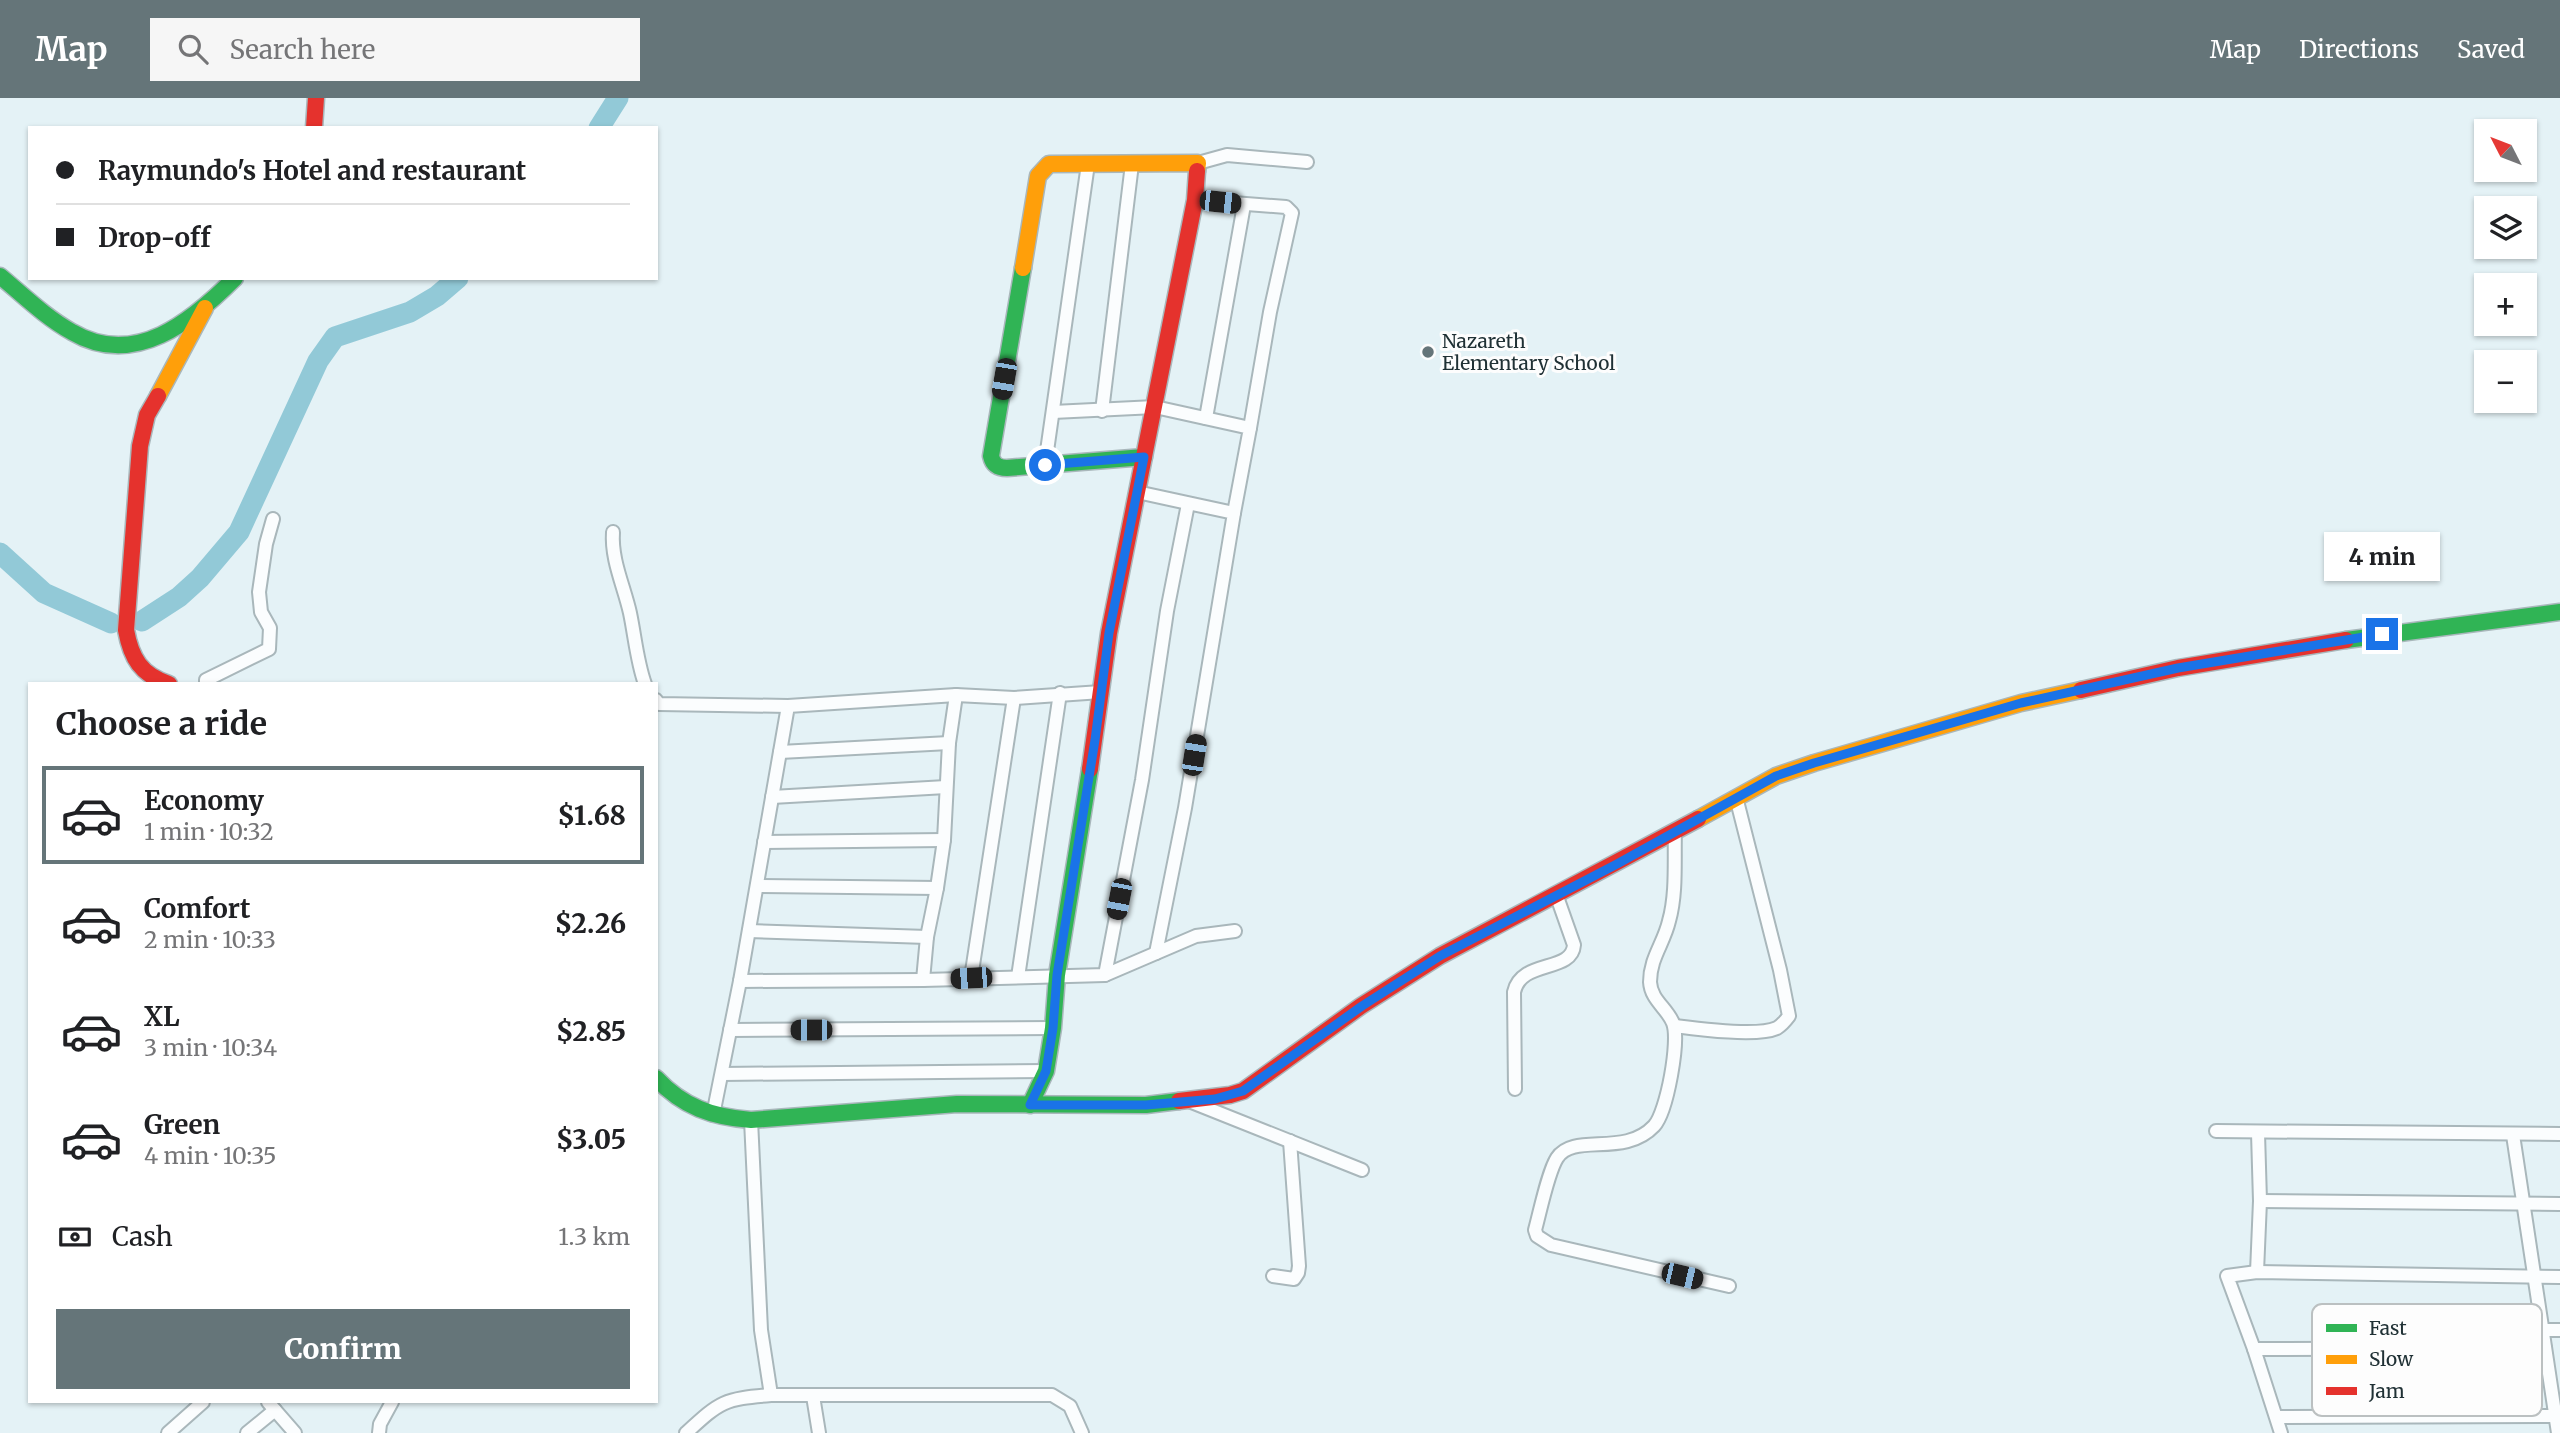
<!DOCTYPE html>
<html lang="en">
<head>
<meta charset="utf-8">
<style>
  :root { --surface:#fff; --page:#f6f6f6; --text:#202124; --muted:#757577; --line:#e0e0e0; --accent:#657579 }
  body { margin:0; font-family:Merriweather,serif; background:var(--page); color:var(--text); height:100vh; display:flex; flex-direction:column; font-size:26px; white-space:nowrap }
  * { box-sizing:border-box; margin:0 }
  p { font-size:23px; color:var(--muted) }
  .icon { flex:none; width:38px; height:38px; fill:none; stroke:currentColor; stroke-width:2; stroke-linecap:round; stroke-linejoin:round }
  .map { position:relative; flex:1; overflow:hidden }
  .sheet { position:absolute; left:28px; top:584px; width:630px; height:721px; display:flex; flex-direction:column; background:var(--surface); border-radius:0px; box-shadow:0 2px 5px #0004 }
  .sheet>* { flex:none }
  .hud { position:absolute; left:28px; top:28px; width:630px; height:154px; border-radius:0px; box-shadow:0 2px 5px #0004; display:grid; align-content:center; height:154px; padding:0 28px; background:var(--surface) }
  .needle { width:46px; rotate:312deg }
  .tools { position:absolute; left:2474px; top:21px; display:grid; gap:14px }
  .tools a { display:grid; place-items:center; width:63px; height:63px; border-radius:0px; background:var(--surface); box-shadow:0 2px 5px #0004; font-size:35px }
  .end { position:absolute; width:32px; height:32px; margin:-16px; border:9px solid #1a73e8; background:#fff; box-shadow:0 0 0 4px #fff }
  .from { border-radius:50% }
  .bubble { position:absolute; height:49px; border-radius:0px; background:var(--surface); box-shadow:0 2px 5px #0004; font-size:23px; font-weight:800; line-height:49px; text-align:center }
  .car { position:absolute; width:21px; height:42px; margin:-21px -10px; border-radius:9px; box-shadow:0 0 5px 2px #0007; background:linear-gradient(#222 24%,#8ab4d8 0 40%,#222 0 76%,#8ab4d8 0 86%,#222 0) }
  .hud b { display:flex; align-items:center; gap:24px; height:66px; font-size:26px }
  .hud b+b { border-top:2px solid var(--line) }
  .hud i { width:18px; height:18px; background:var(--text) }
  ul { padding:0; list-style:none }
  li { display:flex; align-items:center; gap:21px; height:98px; margin:0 14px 10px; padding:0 14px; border:4px solid transparent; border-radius:0px }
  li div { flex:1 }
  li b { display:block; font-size:26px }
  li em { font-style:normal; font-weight:800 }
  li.active { border-color:var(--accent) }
  li>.icon { width:63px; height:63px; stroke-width:1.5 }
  h2 { padding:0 28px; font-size:32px; line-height:84px }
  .pay { display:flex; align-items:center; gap:18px; height:77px; padding:0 28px; font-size:26px }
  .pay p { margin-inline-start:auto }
  .cta { display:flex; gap:14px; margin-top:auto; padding:14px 28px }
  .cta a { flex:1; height:80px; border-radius:0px; background:var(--accent); color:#fff; font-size:28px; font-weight:800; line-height:80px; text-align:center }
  header { display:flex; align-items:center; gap:42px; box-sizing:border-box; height:98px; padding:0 35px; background:var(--accent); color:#fff }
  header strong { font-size:33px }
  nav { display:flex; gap:38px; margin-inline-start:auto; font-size:24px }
  .search { width:490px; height:63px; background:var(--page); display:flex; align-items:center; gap:18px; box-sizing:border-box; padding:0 24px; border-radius:0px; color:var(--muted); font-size:26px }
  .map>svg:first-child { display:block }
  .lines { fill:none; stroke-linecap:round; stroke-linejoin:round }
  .river { stroke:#92c9d7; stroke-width:21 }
  .street-casing { stroke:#a9b7bb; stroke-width:16 }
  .fast-casing { stroke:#a9b7bb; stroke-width:19 }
  .slow-casing { stroke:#a9b7bb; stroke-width:19 }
  .jam-casing { stroke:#a9b7bb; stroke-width:19 }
  .street { stroke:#fbfdfe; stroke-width:12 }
  .fast { stroke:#30b455; stroke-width:16 }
  .slow { stroke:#ff9f0a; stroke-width:16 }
  .jam { stroke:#e5322d; stroke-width:16 }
  .route { stroke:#1a73e8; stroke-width:9 }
  .poi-dot { fill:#657579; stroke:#fdfdfd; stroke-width:2.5 }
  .labels { text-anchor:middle; stroke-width:6; stroke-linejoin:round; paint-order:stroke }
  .poi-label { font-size:19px; fill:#203135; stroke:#fdfdfd; text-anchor:start }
  .key { fill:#fdfdfd; stroke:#bbc0c1; stroke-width:2 }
  .key-label { font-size:19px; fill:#203135 }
</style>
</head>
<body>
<header>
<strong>Map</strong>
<div class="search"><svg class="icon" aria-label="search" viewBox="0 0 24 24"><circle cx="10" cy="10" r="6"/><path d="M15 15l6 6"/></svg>Search here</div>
<nav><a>Map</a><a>Directions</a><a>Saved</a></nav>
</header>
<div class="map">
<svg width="2560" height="1335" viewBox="0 0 2560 1335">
  <rect width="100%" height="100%" fill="#e4f2f6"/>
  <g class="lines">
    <!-- river -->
    <g class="river">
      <polyline points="599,30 618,0"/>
      <polyline points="0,455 44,495 111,525"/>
      <polyline points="142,523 179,499 200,480 239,434 318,263 335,239 410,214 437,198 458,180"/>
    </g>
    <defs>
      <g id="street">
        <polyline points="1198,65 1227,57 1307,64"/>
        <polyline points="1195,102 1286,109 1292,115 1270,214 1250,330"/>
        <polyline points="1102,313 1132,66"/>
        <polyline points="1053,314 1155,309 1250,330 1234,415"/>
        <polyline points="1206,320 1244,107"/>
        <polyline points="1045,367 1088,66"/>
        <polyline points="1137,394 1234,415 1185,710 1156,855"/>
        <path d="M613,434C611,462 624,488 630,515C635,539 637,564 645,586"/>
        <polyline points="206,586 206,582 269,551 270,530 261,514 259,494 266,446 273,421"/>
        <polyline points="656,602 659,606 788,608"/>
        <polyline points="780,654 949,645"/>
        <polyline points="772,699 946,689"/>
        <path d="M1675,732C1674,761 1677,795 1669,823C1664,845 1650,860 1650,884C1651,902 1667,910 1673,925C1680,942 1667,1014 1654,1028C1624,1060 1574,1034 1557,1060C1548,1074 1540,1114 1535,1132L1537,1138L1551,1147L1729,1188"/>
        <polyline points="764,744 944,742"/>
        <polyline points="757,788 937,790"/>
        <polyline points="749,833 927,839"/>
        <polyline points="1105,877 1142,682 1167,513 1188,406"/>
        <polyline points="1018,879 1060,595"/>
        <polyline points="971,880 1014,600"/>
        <polyline points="923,882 927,839 937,790 944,742 949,645 956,597"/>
        <polyline points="740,883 923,882 1105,877 1196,838 1235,833"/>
        <path d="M1675,928C1698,931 1757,939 1777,930C1782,927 1786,922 1789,918L1780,872L1736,699"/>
        <polyline points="730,932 1053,930"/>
        <polyline points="722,976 1046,973"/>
        <path d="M1515,991L1514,894C1521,861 1572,875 1574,847L1556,796"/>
        <polyline points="1189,1003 1362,1072"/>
        <polyline points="713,1017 740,883 788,608 956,597 1014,600 1101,594"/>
        <polyline points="2216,1033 2560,1036"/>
        <polyline points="2513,1037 2558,1335"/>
        <polyline points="2260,1103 2560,1106"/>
        <polyline points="2257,1174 2260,1103 2258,1035"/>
        <polyline points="1273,1178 1294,1181 1298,1175 1299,1168 1290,1043"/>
        <polyline points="2541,1232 2560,1232"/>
        <polyline points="2254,1251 2545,1250"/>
        <polyline points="771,1297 1052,1297 1070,1308 1082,1335"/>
        <polyline points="813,1298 819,1335"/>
        <polyline points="268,1304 295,1335"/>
        <polyline points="2277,1319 2556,1318"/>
        <polyline points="168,1335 203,1304"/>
        <polyline points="247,1335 275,1312"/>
        <polyline points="379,1335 380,1326 392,1304"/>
        <path d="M686,1335C721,1303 723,1301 771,1297L761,1232L751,1022"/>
        <polyline points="2281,1335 2254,1251 2227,1178 2257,1174 2560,1179"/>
      </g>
      <g id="fast">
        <path d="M1023,170L991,358C993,367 998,370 1007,370L1144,359"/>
        <path d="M0,178C23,197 45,219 72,234C135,271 192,223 235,180"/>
        <polyline points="2346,542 2560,514"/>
        <path d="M656,980C683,1009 712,1019 751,1022L957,1006L1146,1007L1179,1003"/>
        <polyline points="1030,1007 1046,973 1053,930 1057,877 1090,671"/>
      </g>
      <g id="slow">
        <polyline points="1023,170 1038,78 1049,66 1198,65 1197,73"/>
        <polyline points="158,298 205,210"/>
        <polyline points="1698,721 1776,678 1814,665 2021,605 2081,592"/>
      </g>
      <g id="jam">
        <polyline points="314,30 316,0"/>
        <path d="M158,298L147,317L140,348L126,532C131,560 141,577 169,586"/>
        <polyline points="2081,592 2178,570 2346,542"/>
        <polyline points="1090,671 1109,535 1195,102 1197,73"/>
        <polyline points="1179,1003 1230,997 1243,993 1361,908 1440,858 1698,721"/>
      </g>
    </defs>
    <!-- street casing -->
    <use href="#street" class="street-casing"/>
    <!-- fast casing -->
    <use href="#fast" class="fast-casing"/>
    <!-- slow casing -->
    <use href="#slow" class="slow-casing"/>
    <!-- jam casing -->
    <use href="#jam" class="jam-casing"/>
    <!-- street -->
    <use href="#street" class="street"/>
    <!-- fast -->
    <use href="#fast" class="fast"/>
    <!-- slow -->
    <use href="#slow" class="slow"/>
    <!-- jam -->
    <use href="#jam" class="jam"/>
  </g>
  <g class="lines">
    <!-- route -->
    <polyline class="route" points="1045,367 1144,359 1109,535 1095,642 1057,877 1053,930 1046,973 1030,1007 1146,1007 1215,1001 1243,993 1362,908 1440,858 1617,766 1776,678 1814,665 2021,605 2178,570 2382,536"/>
  </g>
  <!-- markers -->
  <circle class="poi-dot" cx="1428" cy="254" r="7"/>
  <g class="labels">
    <!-- poi labels -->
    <g class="poi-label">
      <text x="1442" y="250">Nazareth<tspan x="1442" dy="22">Elementary School</tspan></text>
    </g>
  </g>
  <!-- legend -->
  <rect x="2312" y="1206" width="230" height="112" rx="10" class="key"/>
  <rect x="2326" y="1226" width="31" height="8" fill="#30b455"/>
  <rect x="2326" y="1257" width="31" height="9" fill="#ff9f0a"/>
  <rect x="2326" y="1289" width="31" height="8" fill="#e5322d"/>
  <g class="key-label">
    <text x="2369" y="1237">Fast</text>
    <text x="2369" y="1268">Slow</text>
    <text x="2369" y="1300">Jam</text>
  </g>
</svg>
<div class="tools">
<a><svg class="needle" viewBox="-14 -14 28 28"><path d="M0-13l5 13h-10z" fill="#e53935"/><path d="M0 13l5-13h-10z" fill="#757577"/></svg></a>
<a><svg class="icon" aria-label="layers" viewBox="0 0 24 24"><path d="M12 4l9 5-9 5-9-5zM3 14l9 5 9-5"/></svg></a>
<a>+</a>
<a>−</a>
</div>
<i class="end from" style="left:1045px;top:367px"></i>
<i class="end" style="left:2382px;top:536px"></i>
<div class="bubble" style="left:2324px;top:434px;width:116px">4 min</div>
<i class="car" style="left:1220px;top:104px;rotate:96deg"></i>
<i class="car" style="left:1004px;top:281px;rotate:190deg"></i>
<i class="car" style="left:1194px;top:657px;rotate:9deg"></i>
<i class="car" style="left:1119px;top:801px;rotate:191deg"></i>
<i class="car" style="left:971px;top:880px;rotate:267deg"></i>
<i class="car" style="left:811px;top:932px;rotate:270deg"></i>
<i class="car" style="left:1682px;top:1178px;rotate:103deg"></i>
<div class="hud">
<b><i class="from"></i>Raymundo's Hotel and restaurant</b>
<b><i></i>Drop-off</b>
</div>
<section class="sheet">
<h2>Choose a ride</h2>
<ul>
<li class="active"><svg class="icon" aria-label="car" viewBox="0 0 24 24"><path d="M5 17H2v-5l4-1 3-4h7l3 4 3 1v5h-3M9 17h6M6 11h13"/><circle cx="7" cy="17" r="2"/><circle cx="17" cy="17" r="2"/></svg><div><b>Economy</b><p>1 min · 10:32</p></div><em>$1.68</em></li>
<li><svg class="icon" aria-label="car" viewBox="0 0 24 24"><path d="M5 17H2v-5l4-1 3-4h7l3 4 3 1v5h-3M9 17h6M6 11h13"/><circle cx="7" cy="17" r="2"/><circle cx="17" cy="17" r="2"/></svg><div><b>Comfort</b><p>2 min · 10:33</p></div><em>$2.26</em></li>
<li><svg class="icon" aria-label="car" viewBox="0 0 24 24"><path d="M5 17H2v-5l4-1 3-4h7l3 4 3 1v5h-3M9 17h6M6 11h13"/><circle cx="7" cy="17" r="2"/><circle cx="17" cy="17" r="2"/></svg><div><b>XL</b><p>3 min · 10:34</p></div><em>$2.85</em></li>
<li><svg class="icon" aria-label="car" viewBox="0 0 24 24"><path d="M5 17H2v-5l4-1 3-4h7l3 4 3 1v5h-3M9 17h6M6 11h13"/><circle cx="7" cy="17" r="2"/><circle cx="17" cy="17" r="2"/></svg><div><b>Green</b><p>4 min · 10:35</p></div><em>$3.05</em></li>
</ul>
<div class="pay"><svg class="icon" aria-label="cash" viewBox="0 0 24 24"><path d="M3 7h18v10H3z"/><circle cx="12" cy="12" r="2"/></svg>Cash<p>1.3 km</p></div>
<div class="cta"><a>Confirm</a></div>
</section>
</div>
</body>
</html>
